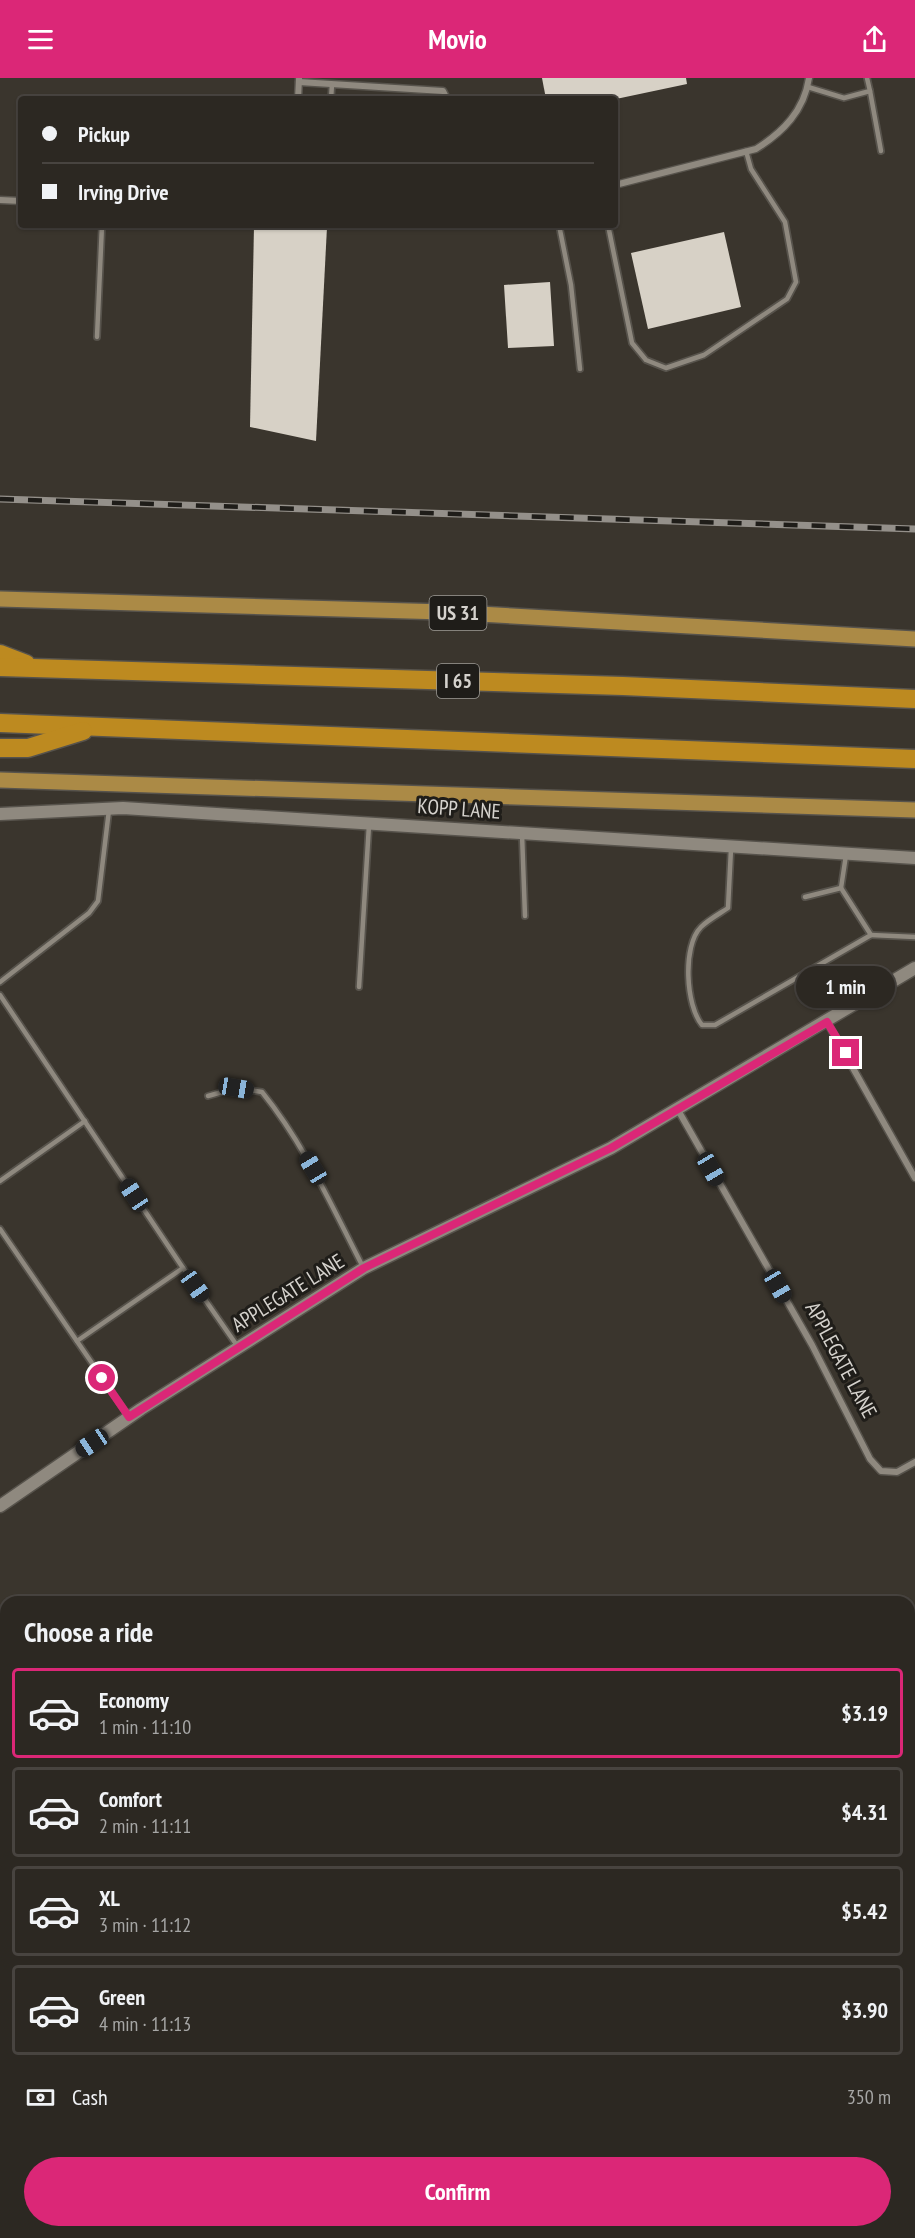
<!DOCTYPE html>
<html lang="en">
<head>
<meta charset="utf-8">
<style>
  :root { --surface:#2c2822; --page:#38342f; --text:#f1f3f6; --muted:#a6a6a5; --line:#484440; --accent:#db2777 }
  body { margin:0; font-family:"PT Sans Narrow",sans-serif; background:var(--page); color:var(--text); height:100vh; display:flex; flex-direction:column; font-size:22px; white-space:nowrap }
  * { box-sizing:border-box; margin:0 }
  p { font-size:20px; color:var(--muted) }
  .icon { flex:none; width:33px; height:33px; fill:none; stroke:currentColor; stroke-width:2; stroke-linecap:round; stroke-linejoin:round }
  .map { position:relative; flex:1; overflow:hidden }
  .sheet { position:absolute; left:0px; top:1518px; width:915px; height:642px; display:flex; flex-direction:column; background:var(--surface); border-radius:18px 18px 0 0; box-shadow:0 2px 4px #0004,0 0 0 2px var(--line) }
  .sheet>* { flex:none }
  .top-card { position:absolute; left:18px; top:18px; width:600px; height:132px; border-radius:6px; box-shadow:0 2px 4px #0004,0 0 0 2px var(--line); display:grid; align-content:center; height:132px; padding:0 24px; background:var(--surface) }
  .end { position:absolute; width:27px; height:27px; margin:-14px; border:8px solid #db2777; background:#fff; box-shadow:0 0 0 3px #fff }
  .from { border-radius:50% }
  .bubble { position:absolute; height:42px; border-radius:21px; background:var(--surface); box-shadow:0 2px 4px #0004,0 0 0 2px var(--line); font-size:20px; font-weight:800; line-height:42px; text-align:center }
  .car { position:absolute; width:18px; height:36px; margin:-18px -9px; border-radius:8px; box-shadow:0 0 4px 2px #0007; background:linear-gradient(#222 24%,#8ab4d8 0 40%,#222 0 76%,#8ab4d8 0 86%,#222 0) }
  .top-card b { display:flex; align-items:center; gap:21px; height:57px; font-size:22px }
  .top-card b+b { border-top:2px solid var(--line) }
  .top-card i { width:15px; height:15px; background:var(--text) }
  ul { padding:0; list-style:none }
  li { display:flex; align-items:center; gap:18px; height:90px; margin:0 12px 9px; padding:0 12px; border:3px solid var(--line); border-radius:6px }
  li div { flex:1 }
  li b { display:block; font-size:22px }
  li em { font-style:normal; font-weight:800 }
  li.active { border-color:var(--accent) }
  li>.icon { width:54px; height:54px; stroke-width:1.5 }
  h2 { padding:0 24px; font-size:27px; line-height:72px }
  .pay { display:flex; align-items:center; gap:15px; height:66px; padding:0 24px; font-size:22px }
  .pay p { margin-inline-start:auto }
  .action { display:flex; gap:12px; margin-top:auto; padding:12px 24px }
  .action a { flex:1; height:69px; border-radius:36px; background:var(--accent); color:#fff; font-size:24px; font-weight:800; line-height:69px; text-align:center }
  header { display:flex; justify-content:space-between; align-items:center; height:78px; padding:0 24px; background:var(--accent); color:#fff; font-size:27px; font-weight:800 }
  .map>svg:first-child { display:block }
  .green { fill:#6f572c }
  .building { fill:#d7d1c6 }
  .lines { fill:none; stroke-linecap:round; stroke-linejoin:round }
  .lane-casing { stroke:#57534c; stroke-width:8 }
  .street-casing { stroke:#57534c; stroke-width:9 }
  .secondary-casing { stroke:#57534c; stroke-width:15 }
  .primary-casing { stroke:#57534c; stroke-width:18 }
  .highway-casing { stroke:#57534c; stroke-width:21 }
  .lane { stroke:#8f897f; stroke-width:4.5 }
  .street { stroke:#8f897f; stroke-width:6 }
  .secondary { stroke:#8f897f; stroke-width:12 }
  .primary { stroke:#ab8a46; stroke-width:15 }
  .highway { stroke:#bd8a20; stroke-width:18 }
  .rail-casing { stroke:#94908a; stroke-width:7 }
  .rail { stroke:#1f1d19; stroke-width:4.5; stroke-dasharray:14; stroke-linecap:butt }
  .route { stroke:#db2777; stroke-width:8 }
  .labels { text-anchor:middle; stroke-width:6; stroke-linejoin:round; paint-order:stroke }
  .shield { fill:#1f1d19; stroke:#9e9c97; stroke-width:1.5 }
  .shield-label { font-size:20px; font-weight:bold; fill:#d5d2cd }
  .street-label { font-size:21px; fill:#d5d2cd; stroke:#1f1d19 }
</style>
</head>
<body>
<header><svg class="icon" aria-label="menu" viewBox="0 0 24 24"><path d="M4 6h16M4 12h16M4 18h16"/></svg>Movio<svg class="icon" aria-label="share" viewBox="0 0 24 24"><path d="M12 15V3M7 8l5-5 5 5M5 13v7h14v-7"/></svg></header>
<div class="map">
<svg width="915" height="2160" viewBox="0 0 915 2160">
  <rect width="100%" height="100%" fill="#3a352d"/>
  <!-- green -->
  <polygon class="green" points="6,1938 6,2154 269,2154 263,2160 0,2160 0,1945"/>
  <!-- building -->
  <g class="building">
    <polygon points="542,0 686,0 687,6 616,21 546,21"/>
    <polygon points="254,148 327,149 316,363 250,349"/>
    <polygon points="724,154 741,229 648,251 631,175"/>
    <polygon points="550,204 554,268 508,270 504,207"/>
  </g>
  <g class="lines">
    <defs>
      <g id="lane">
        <polyline points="808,9 844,20 870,13 867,0"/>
        <polyline points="870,13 881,73"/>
        <polyline points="331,21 332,6"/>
        <polyline points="559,147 571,207 580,291"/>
        <polyline points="608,147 632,265 646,282 666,290 704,277 787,221 796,204 785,144 751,91 746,73"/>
        <polyline points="97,259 102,147"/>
        <polyline points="522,756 525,838"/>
        <path d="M731,771L728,830C719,836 708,842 701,849C682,868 686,928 702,947H715L871,857L841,810L805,819"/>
        <polyline points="841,810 846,777"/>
        <polyline points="871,857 915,859"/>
        <polyline points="0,904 89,835 98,823 109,732"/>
        <polyline points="359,909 369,747"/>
        <polyline points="0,917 183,1190 77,1263"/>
        <path d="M208,1018L236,1010L262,1014C305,1067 332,1129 363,1189"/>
        <polyline points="0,1103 85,1043"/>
        <polyline points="0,1151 129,1339"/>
        <polyline points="183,1190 238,1269"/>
      </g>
      <g id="street">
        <polyline points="299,4 443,13 447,21"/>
        <polyline points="298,21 299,1"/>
        <path d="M615,107L756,71C783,54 804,33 809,0"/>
        <polyline points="0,122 21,123"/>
        <polyline points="827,944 915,1100"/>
        <polyline points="678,1032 812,1267 870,1381 881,1393 897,1394 915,1384"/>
        <polyline points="909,1552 915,1548"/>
        <polyline points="500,2154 503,2160"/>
        <polyline points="752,2154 756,2160"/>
        <polyline points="118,2160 123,2154"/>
        <polyline points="414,2160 423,2154"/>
        <polyline points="915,2160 915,2159"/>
      </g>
      <g id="secondary">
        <polyline points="0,736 123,730 915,780"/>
        <polyline points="0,1428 141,1331 364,1190 611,1070 915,890"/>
      </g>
      <g id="primary">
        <polyline points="0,521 444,534 915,561"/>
        <polyline points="0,702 915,732"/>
      </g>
      <g id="highway">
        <polyline points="0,576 26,586"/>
        <polyline points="0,589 623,608 915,621"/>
        <polyline points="0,645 915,681"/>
        <polyline points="0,670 28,670 83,653"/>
      </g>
    </defs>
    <!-- lane casing -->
    <use href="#lane" class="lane-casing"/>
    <!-- street casing -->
    <use href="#street" class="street-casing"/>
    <!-- secondary casing -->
    <use href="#secondary" class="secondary-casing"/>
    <!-- primary casing -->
    <use href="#primary" class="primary-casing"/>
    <!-- highway casing -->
    <use href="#highway" class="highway-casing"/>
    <!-- lane -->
    <use href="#lane" class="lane"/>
    <!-- street -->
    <use href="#street" class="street"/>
    <!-- secondary -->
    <use href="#secondary" class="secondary"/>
    <!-- primary -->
    <use href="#primary" class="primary"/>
    <!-- highway -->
    <use href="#highway" class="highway"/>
    <defs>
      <polyline id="rail" points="0,421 915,451"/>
    </defs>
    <!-- rail casing -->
    <use href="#rail" class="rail-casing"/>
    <!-- rail -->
    <use href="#rail" class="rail"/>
  </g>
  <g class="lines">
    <!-- route -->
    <polyline class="route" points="102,1300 129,1339 364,1190 611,1070 827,944 846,975"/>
  </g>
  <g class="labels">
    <!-- shield labels -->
    <g class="shield">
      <rect x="429.5" y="518" width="57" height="34" rx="4.5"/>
      <rect x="437" y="586" width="42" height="34" rx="4.5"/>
    </g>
    <g class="shield-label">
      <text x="458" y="542">US 31</text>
      <text x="458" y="610">I 65</text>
    </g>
    <!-- street labels -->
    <g class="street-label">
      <text transform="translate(459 731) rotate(4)" y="7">KOPP LANE</text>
      <text transform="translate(288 1215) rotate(-32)" y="7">APPLEGATE LANE</text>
      <text transform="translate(841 1282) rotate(62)" y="7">APPLEGATE LANE</text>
    </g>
  </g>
</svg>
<i class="end from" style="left:102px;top:1300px"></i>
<i class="end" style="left:846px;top:975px"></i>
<div class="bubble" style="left:796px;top:888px;width:99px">1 min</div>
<i class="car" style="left:236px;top:1010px;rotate:99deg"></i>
<i class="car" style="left:313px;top:1090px;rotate:329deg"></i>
<i class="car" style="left:711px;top:1091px;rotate:150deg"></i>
<i class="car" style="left:134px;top:1117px;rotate:326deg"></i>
<i class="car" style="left:195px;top:1208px;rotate:145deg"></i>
<i class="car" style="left:778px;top:1208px;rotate:150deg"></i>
<i class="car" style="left:92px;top:1365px;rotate:236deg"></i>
<div class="top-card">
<b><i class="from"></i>Pickup</b>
<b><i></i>Irving Drive</b>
</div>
<section class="sheet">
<h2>Choose a ride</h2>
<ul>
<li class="active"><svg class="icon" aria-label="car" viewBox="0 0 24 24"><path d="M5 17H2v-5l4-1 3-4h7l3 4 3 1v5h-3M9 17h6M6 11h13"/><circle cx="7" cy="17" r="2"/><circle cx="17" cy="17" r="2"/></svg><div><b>Economy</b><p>1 min · 11:10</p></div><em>$3.19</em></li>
<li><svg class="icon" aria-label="car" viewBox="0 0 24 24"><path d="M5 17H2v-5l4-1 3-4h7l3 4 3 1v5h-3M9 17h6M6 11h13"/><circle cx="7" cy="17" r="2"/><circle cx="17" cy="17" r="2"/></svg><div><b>Comfort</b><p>2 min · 11:11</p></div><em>$4.31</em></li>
<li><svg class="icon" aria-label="car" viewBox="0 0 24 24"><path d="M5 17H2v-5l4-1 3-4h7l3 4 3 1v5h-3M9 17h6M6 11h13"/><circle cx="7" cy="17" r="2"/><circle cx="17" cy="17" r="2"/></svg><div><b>XL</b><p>3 min · 11:12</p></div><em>$5.42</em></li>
<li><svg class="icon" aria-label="car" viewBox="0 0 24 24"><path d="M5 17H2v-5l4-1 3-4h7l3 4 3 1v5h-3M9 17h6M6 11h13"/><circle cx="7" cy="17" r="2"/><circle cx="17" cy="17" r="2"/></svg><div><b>Green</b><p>4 min · 11:13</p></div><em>$3.90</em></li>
</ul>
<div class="pay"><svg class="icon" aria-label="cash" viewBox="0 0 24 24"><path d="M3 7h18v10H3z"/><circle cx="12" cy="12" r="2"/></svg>Cash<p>350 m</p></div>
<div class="action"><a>Confirm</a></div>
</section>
</div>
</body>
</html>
